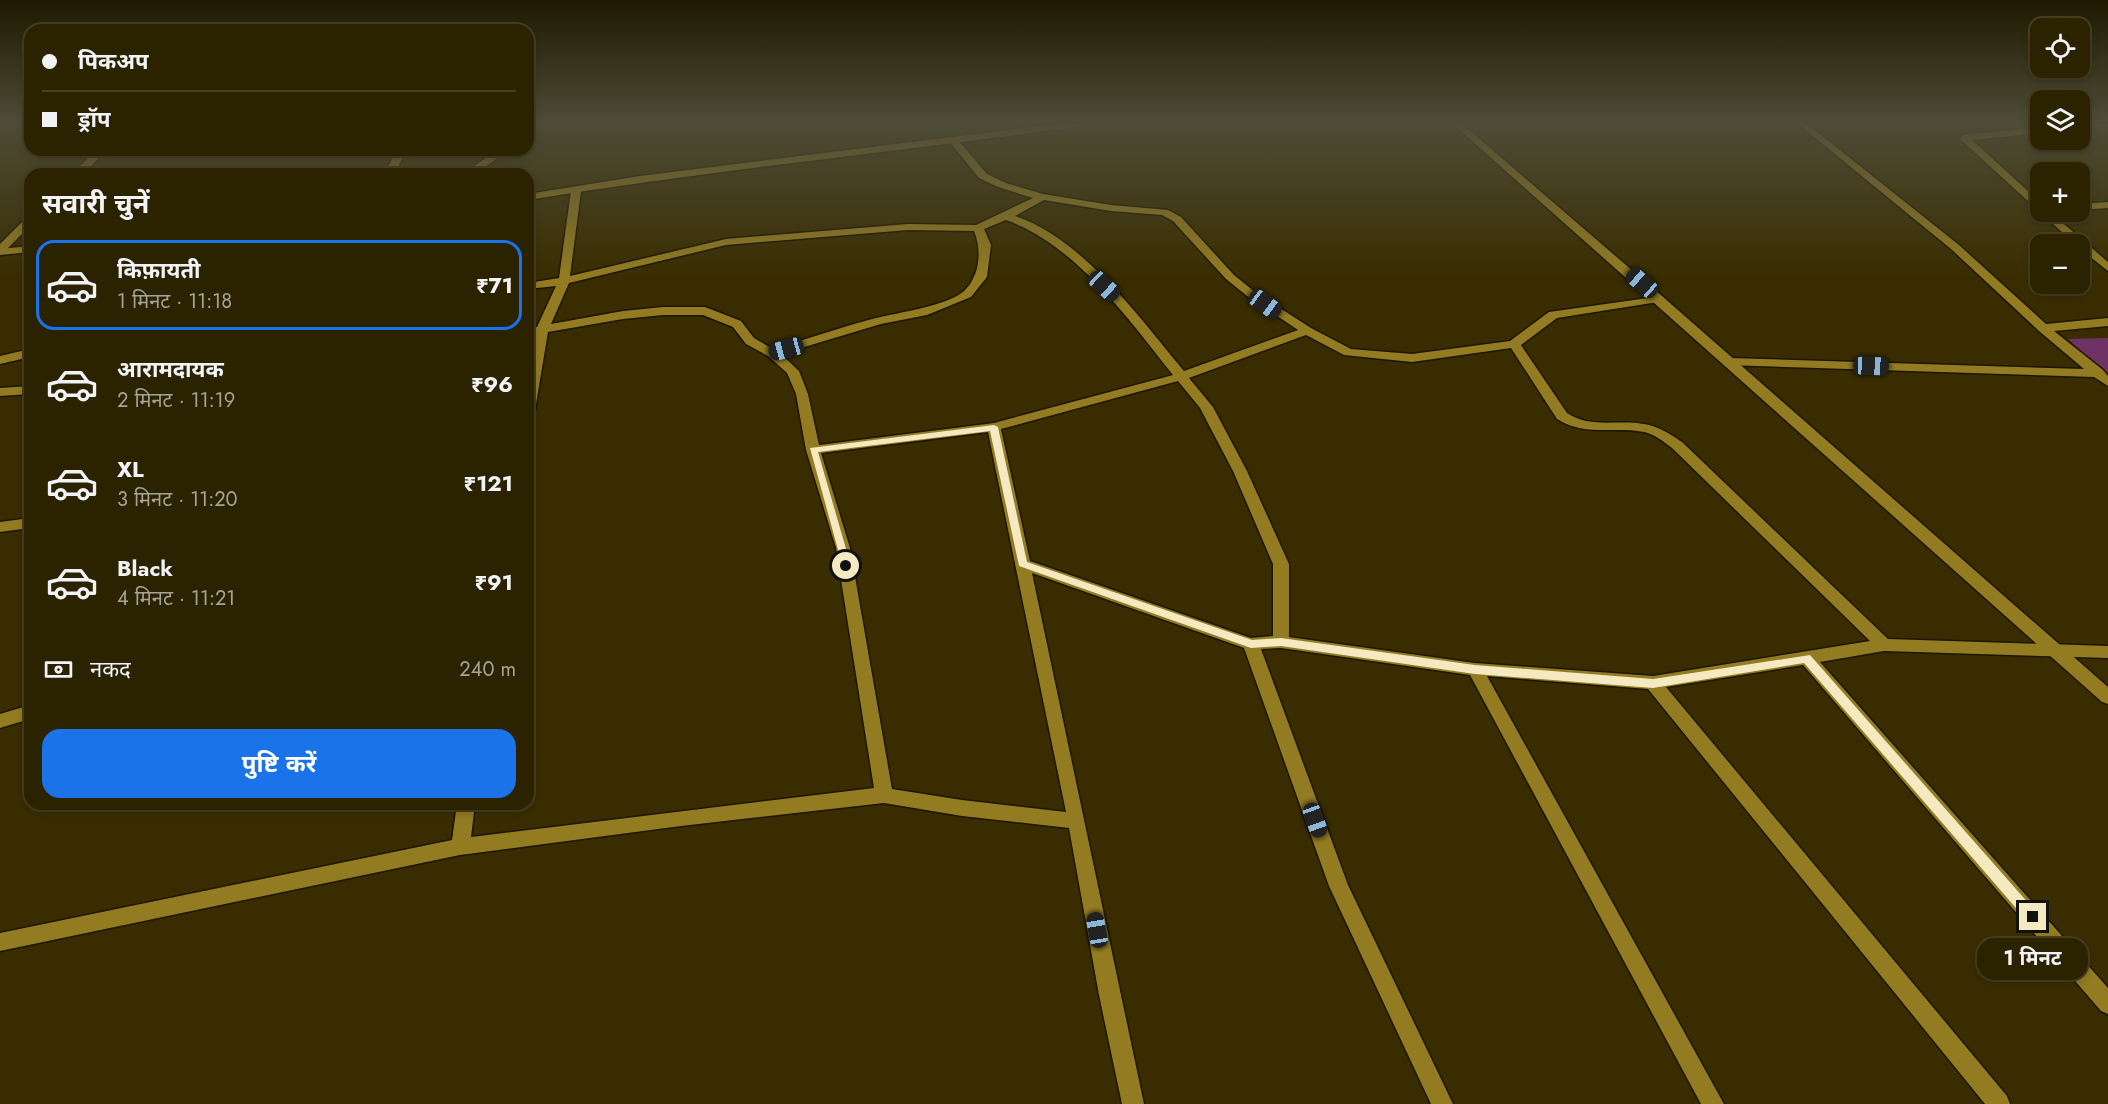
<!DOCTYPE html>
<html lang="hi">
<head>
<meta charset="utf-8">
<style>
  :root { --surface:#2b2200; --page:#332a0a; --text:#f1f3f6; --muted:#a6a499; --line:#473f22; --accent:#1a73e8 }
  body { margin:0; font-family:Jost,"Noto Sans Devanagari",sans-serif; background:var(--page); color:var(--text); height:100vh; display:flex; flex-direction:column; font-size:22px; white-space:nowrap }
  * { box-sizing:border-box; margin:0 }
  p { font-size:20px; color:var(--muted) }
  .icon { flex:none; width:33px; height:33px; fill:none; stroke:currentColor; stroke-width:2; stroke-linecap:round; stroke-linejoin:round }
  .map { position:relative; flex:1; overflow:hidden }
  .details { position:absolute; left:24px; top:168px; width:510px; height:642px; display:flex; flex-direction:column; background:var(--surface); border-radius:18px; box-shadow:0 3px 9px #0003,0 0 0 2px var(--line) }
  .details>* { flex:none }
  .banner { position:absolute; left:24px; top:24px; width:510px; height:132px; border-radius:18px; box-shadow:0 3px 9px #0003,0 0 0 2px var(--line); display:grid; align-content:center; height:132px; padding:0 18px; background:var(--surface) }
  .tools { position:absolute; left:2030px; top:18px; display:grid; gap:12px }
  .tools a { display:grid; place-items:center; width:60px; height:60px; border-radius:12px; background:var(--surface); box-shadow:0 3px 9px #0003,0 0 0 2px var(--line); font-size:30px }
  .end { position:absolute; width:27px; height:27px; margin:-14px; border:8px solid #f4e9c0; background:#111; box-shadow:0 0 0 3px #111 }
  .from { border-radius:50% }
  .bubble { position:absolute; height:42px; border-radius:18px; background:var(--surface); box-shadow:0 3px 9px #0003,0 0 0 2px var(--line); font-size:20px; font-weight:700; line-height:42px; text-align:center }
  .car { position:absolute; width:18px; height:36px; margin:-18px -9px; border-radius:8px; box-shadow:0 0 4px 2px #0007; background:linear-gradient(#222 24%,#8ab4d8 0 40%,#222 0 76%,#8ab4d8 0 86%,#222 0) }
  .banner b { display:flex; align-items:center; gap:21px; height:57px; font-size:22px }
  .banner b+b { border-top:2px solid var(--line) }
  .banner i { width:15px; height:15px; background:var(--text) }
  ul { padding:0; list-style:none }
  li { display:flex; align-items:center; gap:18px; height:90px; margin:0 12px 9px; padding:0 6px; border:3px solid transparent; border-radius:18px }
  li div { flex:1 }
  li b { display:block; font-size:22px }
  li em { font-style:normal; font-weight:700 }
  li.current { border-color:var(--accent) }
  li>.icon { width:54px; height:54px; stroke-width:1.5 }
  h2 { padding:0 18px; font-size:27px; line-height:72px }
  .pay { display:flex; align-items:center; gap:15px; height:66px; padding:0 18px; font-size:22px }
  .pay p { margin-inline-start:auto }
  .button { display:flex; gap:12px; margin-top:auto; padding:12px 18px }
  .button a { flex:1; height:69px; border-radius:18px; background:var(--accent); color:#fff; font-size:24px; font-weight:700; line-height:69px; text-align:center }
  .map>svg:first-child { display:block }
  .green { fill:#6e3364 }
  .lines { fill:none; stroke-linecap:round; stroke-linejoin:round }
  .street-casing { stroke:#1d1600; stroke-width:3 }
  .secondary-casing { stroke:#1d1600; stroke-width:3 }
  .street { fill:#927b21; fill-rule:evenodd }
  .secondary { fill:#927b21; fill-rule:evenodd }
  .route { fill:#f4e9c0 }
</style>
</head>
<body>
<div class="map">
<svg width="2108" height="1104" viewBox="0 0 2108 1104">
  <rect width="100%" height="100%" fill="#392d00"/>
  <!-- green -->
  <polygon class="green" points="2108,338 2108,376 2068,339"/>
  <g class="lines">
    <defs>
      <g id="street">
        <polygon points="533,123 543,123 528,134 528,126"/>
        <polygon points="1797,123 1806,123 1959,245 2046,324 2108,318 2108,326 2054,331 2103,370 2108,376 2108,386 2094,377 1727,365 1725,362 1731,358 2084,369 2039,331 1951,249"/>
        <polygon points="2079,123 2108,123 2108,126 2079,129"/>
        <polygon points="2040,127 2040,133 1972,140 2040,202 2040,212 2050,212 2108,262 2108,271 2079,248 2079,244 2075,244 1959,138 1964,135"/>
        <path d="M954,138L957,139L987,174L1006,183L1043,194L1111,205L1168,210L1181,217L1234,275L1255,292L1311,328L1351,349L1412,354L1510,341L1549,312L1662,296V300L1658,302L1557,318L1521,345L1567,413C1591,429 1617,419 1644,424C1658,426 1670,434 1682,442L1888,639L2108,646V658L1884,651L1820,662L2108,988V1014L2101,1011L1803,665L1666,687L2007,1096L2010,1104H1985L1648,689L1487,676L1724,1104H1701L1470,675L1281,648L1261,649L1348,885L1453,1104H1431L1329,886L1244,648L1032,573L1144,1104H1122L1099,995L1069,828L962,816L884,803L681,826L460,855L0,951V933L452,840L457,804H475L471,837L874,788L836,548L806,450L796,394L787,373L768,356L746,344L733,327L703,315H663L623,319L548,332L535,410L528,414V374L535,334L528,336V328L537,327L556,286L528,289V283L559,278L571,191L576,188L581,191L570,276L726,239L908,224L976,225L1033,198L998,187L979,178L949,141ZM1044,200L1111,211L1162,215L1173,221L1226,279L1247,296L1298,330L1184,371C1139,317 1083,239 1015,216ZM1006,220C1075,244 1129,320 1173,375L994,423L819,445L808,394L799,371L781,354L881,324L927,315L971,297L987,277L991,245L984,229ZM908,230L974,231C982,250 980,276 964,291C949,305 897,313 876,318C841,327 807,339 773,349L754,338L741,321L705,307H663L623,311L551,324L569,283L726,245ZM1306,335L1344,355L1412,362L1511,348L1557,419C1585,437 1613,426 1644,432C1654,434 1664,442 1672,448L1870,641L1653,676L1475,663L1289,637V564L1247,471L1213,407L1189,378ZM1178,381L1200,408L1233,471L1273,564V636L1251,638L1030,561L1001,429ZM988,432L1066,812L962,800L892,789L850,548L821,453Z"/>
        <polygon points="96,150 107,150 83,174 72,174"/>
        <polygon points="397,150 407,150 394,174 384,174"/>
        <polygon points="497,150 509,150 475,174 463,174"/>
        <polygon points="2108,202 2108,208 2079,210 2079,204"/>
        <polygon points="30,217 30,226 4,252 0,253 0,244 26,218"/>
        <polygon points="30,349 30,357 0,364 0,356"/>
        <polygon points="30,386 30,394 0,396 0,388"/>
        <polygon points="30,518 30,528 0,532 0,522"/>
        <polygon points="30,705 30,719 0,728 0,714"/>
      </g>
      <g id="secondary">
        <path d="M1065,123H1087L1082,126C897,152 712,170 528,200V194L640,176Z"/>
        <polygon points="1452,123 1461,123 1662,296 2108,687 2108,704 2102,702"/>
        <polygon points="30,246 30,252 0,255 0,249"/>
      </g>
    </defs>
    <!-- street casing -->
    <use href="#street" class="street-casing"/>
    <!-- secondary casing -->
    <use href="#secondary" class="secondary-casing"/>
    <!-- street -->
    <use href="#street" class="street"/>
    <!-- secondary -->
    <use href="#secondary" class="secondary"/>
  </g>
  <!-- sky -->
  <linearGradient id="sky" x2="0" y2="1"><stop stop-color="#1f1900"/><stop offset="0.44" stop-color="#4e4c37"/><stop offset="1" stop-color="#4e4c37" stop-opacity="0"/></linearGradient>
  <rect width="2108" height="277" fill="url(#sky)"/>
  <!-- route -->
  <polygon class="route" points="994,425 998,427 1027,562 1252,640 1281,638 1475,665 1653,679 1810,655 2037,913 2039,917 2037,922 2028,922 1804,663 1653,688 1475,674 1281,646 1251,648 1019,566 990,431 818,452 851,566 850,568 843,568 810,448"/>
</svg>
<div class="tools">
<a><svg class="icon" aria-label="locate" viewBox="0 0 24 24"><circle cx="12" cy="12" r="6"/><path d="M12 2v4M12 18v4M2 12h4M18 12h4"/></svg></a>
<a><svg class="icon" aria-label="layers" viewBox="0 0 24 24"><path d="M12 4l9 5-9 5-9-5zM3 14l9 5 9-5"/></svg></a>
<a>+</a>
<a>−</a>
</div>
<i class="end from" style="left:846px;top:566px"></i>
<i class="end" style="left:2033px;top:917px"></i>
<div class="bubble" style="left:1977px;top:938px;width:111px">1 मिनट</div>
<i class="car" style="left:1642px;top:283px;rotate:311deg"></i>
<i class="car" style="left:1104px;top:286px;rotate:133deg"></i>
<i class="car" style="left:1265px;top:304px;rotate:126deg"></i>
<i class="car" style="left:786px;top:349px;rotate:255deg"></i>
<i class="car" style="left:1871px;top:366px;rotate:92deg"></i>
<i class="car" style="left:1315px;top:820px;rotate:160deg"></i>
<i class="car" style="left:1097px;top:930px;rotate:350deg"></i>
<div class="banner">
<b><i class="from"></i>पिकअप</b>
<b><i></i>ड्रॉप</b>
</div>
<section class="details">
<h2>सवारी चुनें</h2>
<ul>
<li class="current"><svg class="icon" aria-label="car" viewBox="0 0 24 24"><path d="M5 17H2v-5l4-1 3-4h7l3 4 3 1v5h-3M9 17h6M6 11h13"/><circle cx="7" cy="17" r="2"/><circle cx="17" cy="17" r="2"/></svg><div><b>किफ़ायती</b><p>1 मिनट · 11:18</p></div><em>₹71</em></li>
<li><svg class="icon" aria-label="car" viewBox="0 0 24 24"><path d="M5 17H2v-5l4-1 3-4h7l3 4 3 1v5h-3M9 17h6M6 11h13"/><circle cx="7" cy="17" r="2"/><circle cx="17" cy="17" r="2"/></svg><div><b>आरामदायक</b><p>2 मिनट · 11:19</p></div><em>₹96</em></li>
<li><svg class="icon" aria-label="car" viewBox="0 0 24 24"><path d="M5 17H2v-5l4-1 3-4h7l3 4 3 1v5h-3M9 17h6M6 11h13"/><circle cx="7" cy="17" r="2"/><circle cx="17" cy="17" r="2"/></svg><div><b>XL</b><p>3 मिनट · 11:20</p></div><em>₹121</em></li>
<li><svg class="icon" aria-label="car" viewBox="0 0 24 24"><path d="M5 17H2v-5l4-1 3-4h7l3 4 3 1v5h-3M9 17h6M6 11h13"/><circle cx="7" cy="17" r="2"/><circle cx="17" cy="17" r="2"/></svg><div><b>Black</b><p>4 मिनट · 11:21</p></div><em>₹91</em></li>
</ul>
<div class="pay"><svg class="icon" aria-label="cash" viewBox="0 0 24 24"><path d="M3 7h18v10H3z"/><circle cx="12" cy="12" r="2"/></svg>नकद<p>240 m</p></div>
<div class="button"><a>पुष्टि करें</a></div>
</section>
</div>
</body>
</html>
